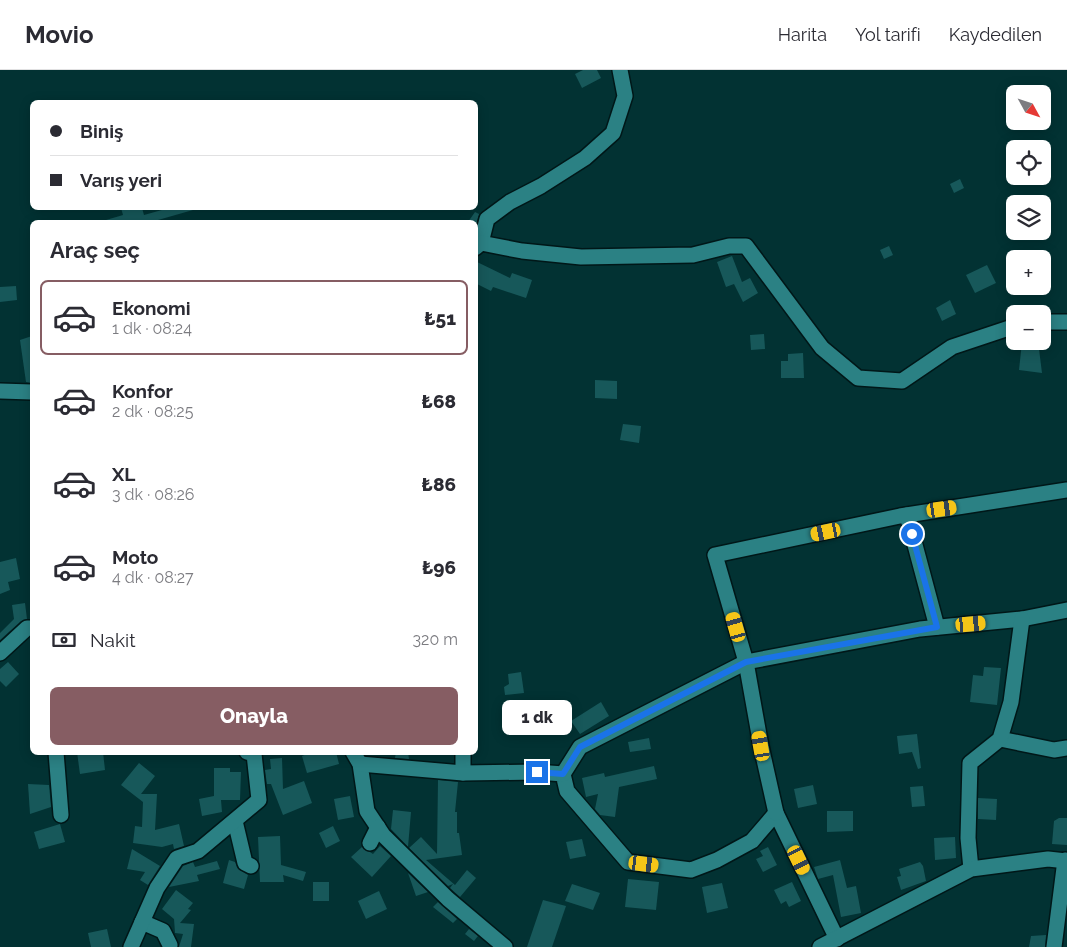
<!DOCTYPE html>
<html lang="tr">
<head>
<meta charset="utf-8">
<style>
  :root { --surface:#fff; --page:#f2f2f3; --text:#2b2b33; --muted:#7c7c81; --line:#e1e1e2; --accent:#865d63 }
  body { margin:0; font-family:Raleway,sans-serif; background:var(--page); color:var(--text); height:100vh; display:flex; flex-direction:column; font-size:19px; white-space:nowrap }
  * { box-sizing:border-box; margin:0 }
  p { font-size:16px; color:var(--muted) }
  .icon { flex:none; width:28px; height:28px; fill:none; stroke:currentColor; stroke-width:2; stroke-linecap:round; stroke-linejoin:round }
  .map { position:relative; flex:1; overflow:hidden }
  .details { position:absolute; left:30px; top:150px; width:448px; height:535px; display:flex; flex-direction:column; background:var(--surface); border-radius:8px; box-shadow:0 2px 12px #0003 }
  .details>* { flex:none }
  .banner { position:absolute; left:30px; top:30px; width:448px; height:110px; border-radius:8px; box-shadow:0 2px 12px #0003; display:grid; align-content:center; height:110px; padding:0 20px; background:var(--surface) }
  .needle { width:32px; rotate:130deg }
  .fabs { position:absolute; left:1006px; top:15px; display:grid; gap:10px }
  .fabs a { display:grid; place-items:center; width:45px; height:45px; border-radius:8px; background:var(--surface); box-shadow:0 2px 12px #0003; font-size:25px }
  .end { position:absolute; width:22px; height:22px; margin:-11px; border:6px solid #1a73e8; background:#fff; box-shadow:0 0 0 2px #fff }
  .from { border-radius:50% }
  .bubble { position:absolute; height:35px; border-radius:8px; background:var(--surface); box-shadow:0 2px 12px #0003; font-size:16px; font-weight:800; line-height:35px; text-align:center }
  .car { position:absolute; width:15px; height:30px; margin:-15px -8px; border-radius:6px; box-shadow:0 0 4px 1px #0007; background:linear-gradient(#f5c518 24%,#345 0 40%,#f5c518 0 76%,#345 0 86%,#f5c518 0) }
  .banner b { display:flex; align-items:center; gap:18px; height:48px; font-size:19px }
  .banner b+b { border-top:1px solid var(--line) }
  .banner i { width:12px; height:12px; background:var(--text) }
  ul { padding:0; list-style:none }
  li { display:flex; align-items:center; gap:15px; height:75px; margin:0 10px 8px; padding:0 10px; border:2px solid transparent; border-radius:8px }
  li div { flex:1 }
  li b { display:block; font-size:19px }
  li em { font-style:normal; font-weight:800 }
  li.on { border-color:var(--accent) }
  li>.icon { width:45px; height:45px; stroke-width:1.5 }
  h2 { padding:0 20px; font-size:22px; line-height:60px }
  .pay { display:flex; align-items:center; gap:12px; height:55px; padding:0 20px; font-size:19px }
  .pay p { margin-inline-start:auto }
  .button { display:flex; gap:10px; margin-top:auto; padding:10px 20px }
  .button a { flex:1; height:58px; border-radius:8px; background:var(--accent); color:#fff; font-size:20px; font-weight:800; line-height:58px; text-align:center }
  header { display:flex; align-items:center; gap:30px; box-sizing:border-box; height:70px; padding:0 25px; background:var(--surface); border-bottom:1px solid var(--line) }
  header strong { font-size:24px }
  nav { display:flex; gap:28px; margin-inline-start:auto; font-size:18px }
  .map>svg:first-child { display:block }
  .building { fill:#17585a }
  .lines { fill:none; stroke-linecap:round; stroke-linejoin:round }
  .minor-casing { stroke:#001718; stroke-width:18 }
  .minor { stroke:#2b8184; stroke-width:15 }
  .route { stroke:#1a73e8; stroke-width:6 }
</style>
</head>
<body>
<header>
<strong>Movio</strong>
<nav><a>Harita</a><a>Yol tarifi</a><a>Kaydedilen</a></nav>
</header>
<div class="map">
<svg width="1067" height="877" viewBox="0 0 1067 877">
  <rect width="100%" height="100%" fill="#023233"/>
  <!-- building -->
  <g class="building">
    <polygon points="583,0 597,0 601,8 582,18 575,4"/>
    <polygon points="960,109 964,118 954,123 950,114"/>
    <polygon points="121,138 142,138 144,145 169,138 193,138 193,140 151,152 106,152 106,150 123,145"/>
    <polygon points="475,142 479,144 475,158 475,152 468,152"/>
    <polygon points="889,176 893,185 884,189 880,180"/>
    <polygon points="732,186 742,212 750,208 758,223 743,232 734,214 726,217 717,192"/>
    <polygon points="475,191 510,208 512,203 532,210 526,228 493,217 491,221 475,213"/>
    <polygon points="987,195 996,213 975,223 966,205"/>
    <polygon points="16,216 17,230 0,232 0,217"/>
    <polygon points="950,230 956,244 942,251 936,238"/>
    <polygon points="764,264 765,279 751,280 750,265"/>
    <polygon points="32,266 32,313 26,312 20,270"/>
    <polygon points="1038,271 1042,303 1019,300 1022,272"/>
    <polygon points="803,283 804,308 781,308 781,291 788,291 788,284"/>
    <polygon points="595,310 617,311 617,329 595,328"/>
    <polygon points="623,354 641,356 639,373 620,370"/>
    <polygon points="16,488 20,509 8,512 10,520 0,524 0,492"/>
    <polygon points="25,533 27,549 21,551 0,570 0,563 14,549 12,535"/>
    <polygon points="8,592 19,604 6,617 0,611 0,599"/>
    <polygon points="984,597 1001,598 997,635 970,632 973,605 983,606"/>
    <polygon points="521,602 524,623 505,625 504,617 509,614 508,604"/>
    <polygon points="601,632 609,646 580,664 571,651"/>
    <polygon points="917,664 921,698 918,699 912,682 899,684 897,666"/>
    <polygon points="649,668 651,679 630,682 628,672"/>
    <polygon points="77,682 103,682 105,700 80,704"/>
    <polygon points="312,682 336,682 339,694 307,703 302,686"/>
    <polygon points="396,682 408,682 409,689 395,688"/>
    <polygon points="282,688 283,719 304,711 312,733 283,745 271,714 267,714 265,700 271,699 270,689"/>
    <polygon points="139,693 155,706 141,724 157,724 155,760 179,754 184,776 174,779 173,774 162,777 133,773 135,756 142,757 143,732 121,715"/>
    <polygon points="654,696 657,709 619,717 615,747 600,745 595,739 598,724 586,727 582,708 604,703 605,707"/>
    <polygon points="214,698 230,698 230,702 241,702 240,730 221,730 222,742 202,746 199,729 214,726"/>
    <polygon points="438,710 458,712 455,742 457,742 457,763 459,763 462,785 426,790 455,815 467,800 476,808 460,827 450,818 453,814 448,816 409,778 421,767 437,784"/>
    <polygon points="28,714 49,715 51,737 30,744"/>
    <polygon points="813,715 817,734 798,738 794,719"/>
    <polygon points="923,716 925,736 912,737 910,717"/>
    <polygon points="350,726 354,747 338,750 334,729"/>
    <polygon points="978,728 997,729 996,750 978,749"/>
    <polygon points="393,740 411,742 408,777 391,759"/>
    <polygon points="827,741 853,741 853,761 827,762"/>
    <polygon points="1059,748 1067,748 1067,775 1052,774 1054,751"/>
    <polygon points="60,754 65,772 39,779 34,762"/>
    <polygon points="333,756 340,771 326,778 319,763"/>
    <polygon points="280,766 281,795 306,802 303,811 283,805 284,812 260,812 258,767"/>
    <polygon points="955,767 956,788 935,790 934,768"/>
    <polygon points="582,769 586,786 570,789 566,772"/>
    <polygon points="380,776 391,786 372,807 351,787 362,777 373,784"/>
    <polygon points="768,777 777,795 763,802 756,789 763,786 760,781"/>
    <polygon points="132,779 160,796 148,815 140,810 145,802 127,799"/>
    <polygon points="229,790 235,792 238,799 248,805 244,819 223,813"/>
    <polygon points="840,790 847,818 856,816 861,843 841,847 833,805 818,809 814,797"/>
    <polygon points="217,791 220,799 197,805 199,811 169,817 183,796 193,792 195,797"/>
    <polygon points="920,792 923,796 926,811 901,820 897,807 901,806 899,799"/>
    <polygon points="408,803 428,822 416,826"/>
    <polygon points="628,809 659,812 656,840 625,837"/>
    <rect x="313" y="812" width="16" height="19"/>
    <polygon points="792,812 801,831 789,837 786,831 781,834 774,820"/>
    <polygon points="722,813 728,838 707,843 702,817"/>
    <polygon points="572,814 600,823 593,840 565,831"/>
    <polygon points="176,820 193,833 188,839 191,840 180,853 194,854 191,877 179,877 183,864 175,863 174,849 162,839"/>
    <polygon points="379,821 387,839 366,849 358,831"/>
    <polygon points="543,830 566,836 552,877 527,877"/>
    <polygon points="438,832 457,849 453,853 433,837"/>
    <polygon points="107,859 111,877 91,877 88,863"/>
    <polygon points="469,859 478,866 474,871 465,864"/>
    <polygon points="1046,865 1045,877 1029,877 1031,866"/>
  </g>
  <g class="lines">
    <defs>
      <g id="minor">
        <polyline points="481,173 487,149 510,132 541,116 585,88 613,63 625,26 620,0"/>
        <polyline points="475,178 481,173 522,181 581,187 693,185 729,176 746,176 822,278 858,308 902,311 952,277 1015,256"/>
        <polyline points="1042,252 1067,252"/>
        <polyline points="0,321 32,322"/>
        <polyline points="907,445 937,557"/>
        <polyline points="0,583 27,558 32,558"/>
        <polyline points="1000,669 1054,680 1067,678"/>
        <polyline points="56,682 61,745"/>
        <polyline points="353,682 360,694 367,741 383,765 448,829 505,877"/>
        <polyline points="463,682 463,703"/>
        <polyline points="360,694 463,703 537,702 563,704 567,721 628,792 691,800 717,790 752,771 776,743 837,869"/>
        <polyline points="563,704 580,677 746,592 920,559 1022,549 1067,540"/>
        <polyline points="776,743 761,676 746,592 715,485 900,446 1067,420"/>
        <polyline points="235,751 245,793 251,796"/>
        <polyline points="370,773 378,757"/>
        <polyline points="971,799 968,768 970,693 1000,669 1011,632 1022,549"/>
        <polyline points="142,852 163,861 170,875"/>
        <polyline points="131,877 157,818 177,788 198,781 259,730 254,684 247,682"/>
        <polyline points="820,877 971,799 1048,789 1067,791"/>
        <polyline points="1054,877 1065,790"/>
      </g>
    </defs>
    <!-- minor casing -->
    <use href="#minor" class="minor-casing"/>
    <!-- minor -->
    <use href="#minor" class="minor"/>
  </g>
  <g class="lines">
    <!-- route -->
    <polyline class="route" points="537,702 563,704 580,677 746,592 937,557 912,464"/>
  </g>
</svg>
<div class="fabs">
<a><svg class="needle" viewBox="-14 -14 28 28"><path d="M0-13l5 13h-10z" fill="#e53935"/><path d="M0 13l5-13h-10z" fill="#7c7c81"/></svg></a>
<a><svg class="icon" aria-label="locate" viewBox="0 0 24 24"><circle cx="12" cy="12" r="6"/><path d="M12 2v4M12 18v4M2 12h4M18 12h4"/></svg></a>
<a><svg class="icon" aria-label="layers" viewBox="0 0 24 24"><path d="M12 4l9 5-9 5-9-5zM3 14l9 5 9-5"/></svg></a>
<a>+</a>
<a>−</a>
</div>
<i class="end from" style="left:912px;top:464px"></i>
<i class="end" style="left:537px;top:702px"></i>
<div class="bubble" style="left:502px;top:630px;width:70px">1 dk</div>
<i class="car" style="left:942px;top:439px;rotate:82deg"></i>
<i class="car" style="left:826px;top:462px;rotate:258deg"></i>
<i class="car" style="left:971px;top:554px;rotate:85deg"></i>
<i class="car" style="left:736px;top:557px;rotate:344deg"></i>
<i class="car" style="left:761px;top:676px;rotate:350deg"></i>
<i class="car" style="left:799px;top:790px;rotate:154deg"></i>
<i class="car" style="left:644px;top:794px;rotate:97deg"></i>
<div class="banner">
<b><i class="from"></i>Biniş</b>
<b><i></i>Varış yeri</b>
</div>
<section class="details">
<h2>Araç seç</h2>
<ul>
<li class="on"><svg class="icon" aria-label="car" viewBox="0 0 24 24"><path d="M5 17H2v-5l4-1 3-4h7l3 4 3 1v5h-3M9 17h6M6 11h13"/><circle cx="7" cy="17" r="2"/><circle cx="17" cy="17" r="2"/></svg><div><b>Ekonomi</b><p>1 dk · 08:24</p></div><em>₺51</em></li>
<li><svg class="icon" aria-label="car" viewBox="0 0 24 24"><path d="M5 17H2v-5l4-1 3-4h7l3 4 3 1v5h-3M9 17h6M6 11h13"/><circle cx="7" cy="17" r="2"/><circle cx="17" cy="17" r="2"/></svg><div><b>Konfor</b><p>2 dk · 08:25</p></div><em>₺68</em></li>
<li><svg class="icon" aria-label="car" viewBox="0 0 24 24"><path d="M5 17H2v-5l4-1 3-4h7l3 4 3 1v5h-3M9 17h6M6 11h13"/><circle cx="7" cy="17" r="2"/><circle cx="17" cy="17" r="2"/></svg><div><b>XL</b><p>3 dk · 08:26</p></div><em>₺86</em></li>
<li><svg class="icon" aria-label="car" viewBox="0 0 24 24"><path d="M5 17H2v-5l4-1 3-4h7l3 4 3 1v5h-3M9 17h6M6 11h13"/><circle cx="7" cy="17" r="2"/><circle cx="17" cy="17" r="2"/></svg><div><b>Moto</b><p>4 dk · 08:27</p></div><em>₺96</em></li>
</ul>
<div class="pay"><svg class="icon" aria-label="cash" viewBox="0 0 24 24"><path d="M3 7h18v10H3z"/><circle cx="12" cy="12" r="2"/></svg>Nakit<p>320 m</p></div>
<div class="button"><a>Onayla</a></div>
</section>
</div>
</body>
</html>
